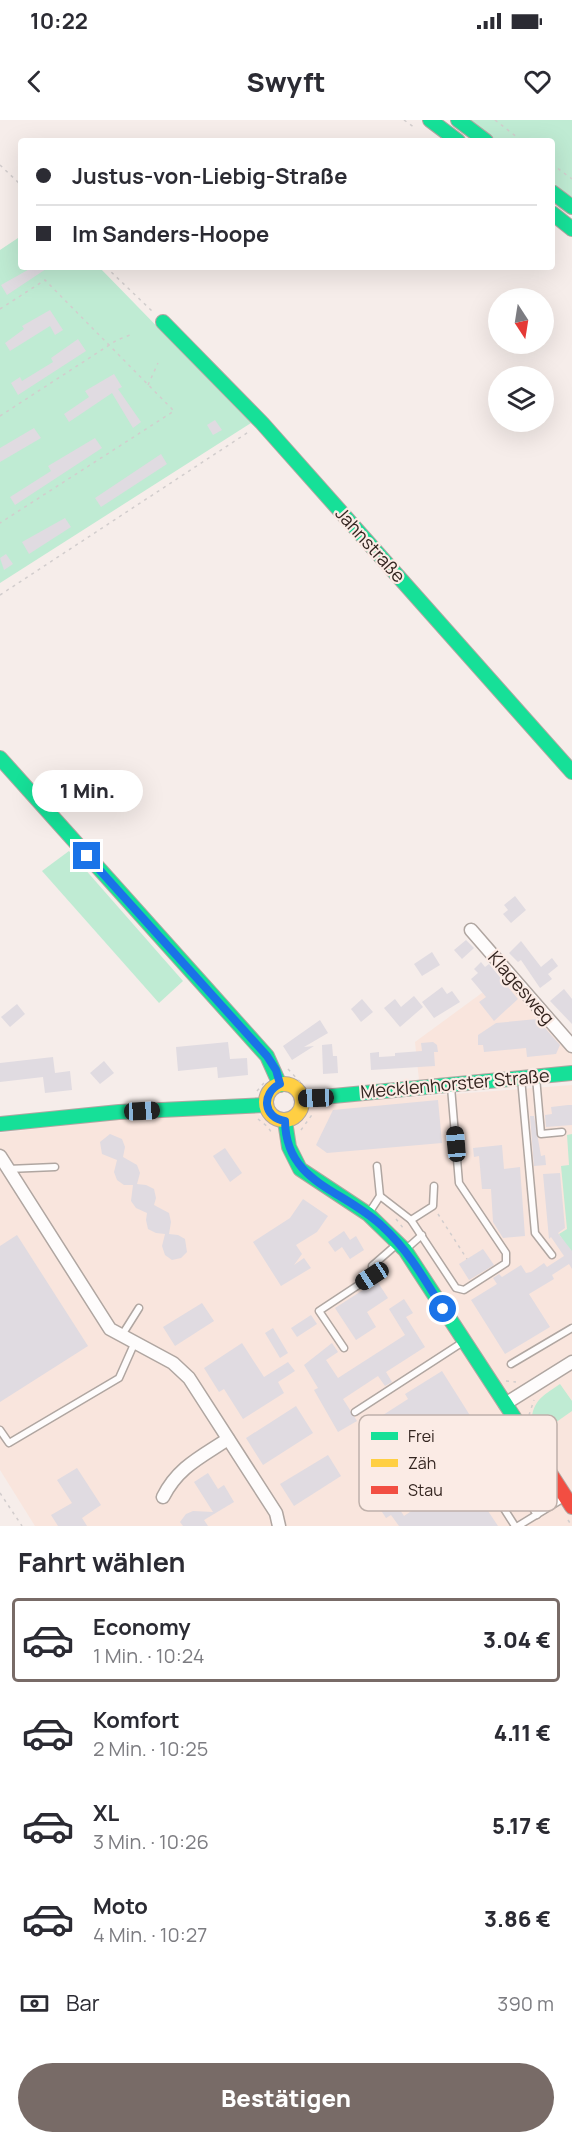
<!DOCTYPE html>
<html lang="de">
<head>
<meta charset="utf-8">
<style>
  :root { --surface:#fff; --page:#f7f7f7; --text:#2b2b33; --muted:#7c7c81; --line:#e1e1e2; --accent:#786b67 }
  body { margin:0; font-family:Manrope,sans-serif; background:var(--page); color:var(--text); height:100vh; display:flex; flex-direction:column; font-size:22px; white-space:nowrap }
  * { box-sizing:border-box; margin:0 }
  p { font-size:20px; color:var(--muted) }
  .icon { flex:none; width:33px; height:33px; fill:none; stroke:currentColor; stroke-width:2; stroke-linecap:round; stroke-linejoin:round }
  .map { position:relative; height:1406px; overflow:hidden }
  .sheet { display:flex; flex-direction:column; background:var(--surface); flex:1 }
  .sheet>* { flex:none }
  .guide { position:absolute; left:18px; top:18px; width:537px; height:132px; border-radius:6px; box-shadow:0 6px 24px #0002; display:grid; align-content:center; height:132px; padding:0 18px; background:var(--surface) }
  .needle { width:39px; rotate:168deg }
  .fabs { position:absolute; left:488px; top:168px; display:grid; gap:12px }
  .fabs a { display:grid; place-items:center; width:66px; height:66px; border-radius:50%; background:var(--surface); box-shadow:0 6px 24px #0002; font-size:30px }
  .end { position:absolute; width:27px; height:27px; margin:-14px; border:8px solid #1a73e8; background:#fff; box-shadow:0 0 0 3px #fff }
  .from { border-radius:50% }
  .bubble { position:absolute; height:42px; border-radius:21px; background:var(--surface); box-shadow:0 6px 24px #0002; font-size:20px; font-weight:800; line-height:42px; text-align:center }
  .car { position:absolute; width:18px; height:36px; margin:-18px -9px; border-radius:8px; box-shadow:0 0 4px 2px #0007; background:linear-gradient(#222 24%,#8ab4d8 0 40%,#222 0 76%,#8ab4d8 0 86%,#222 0) }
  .guide b { display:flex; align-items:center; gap:21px; height:57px; font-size:22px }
  .guide b+b { border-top:2px solid var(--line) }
  .guide i { width:15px; height:15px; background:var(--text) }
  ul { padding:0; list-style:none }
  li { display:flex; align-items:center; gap:18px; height:84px; margin:0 12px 9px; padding:0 6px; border:3px solid transparent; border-radius:6px }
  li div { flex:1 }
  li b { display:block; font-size:22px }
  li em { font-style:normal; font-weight:800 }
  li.active { border-color:var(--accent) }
  li>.icon { width:54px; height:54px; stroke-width:1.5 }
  h2 { padding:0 18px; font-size:27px; line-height:72px }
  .pay { display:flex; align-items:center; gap:15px; height:66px; padding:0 18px; font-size:22px }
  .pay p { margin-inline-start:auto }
  .action { display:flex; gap:12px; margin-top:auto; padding:12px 18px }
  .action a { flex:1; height:69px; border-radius:36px; background:var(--accent); color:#fff; font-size:24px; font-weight:800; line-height:69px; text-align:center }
  .status { display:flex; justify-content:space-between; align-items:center; height:42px; padding:0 30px; background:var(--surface); direction:ltr }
  .status svg { height:16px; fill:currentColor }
  header { display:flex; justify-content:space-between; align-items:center; height:78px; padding:0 18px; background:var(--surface); font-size:27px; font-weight:800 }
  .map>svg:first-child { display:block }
  .built { fill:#f9e5dd }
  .green { fill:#bfebd3 }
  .building { fill:#e0dbe1 }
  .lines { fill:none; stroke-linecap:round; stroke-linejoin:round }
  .lane-casing { stroke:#b0a6a1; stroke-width:9 }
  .street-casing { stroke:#b0a6a1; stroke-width:15 }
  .fast-casing { stroke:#b0a6a1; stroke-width:16 }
  .slow-casing { stroke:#b0a6a1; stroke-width:16 }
  .jam-casing { stroke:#b0a6a1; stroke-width:16 }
  .path { stroke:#d2cdcd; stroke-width:1.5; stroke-dasharray:3 4.5; stroke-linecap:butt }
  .lane { stroke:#fefcfc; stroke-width:6 }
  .street { stroke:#fefcfc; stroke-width:12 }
  .fast { stroke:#16e098; stroke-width:14 }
  .slow { stroke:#ffcf43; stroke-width:14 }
  .jam { stroke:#f24e42; stroke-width:14 }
  .route { stroke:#1a73e8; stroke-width:8 }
  .labels { text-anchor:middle; stroke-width:4.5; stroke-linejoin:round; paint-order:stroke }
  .street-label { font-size:18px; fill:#342520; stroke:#fbebe5 }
  .key { fill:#fbebe5; stroke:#bfb0aa; stroke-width:1.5 }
  .key-label { font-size:16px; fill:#342520 }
</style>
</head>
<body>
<div class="status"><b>10:22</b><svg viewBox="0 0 49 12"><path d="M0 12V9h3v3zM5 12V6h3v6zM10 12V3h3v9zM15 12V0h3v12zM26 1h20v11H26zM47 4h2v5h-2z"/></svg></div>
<header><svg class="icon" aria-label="back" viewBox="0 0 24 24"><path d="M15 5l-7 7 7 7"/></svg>Swyft<svg class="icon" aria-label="heart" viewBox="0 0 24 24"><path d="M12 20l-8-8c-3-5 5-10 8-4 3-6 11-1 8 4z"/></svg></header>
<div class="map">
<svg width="572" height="1406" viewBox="0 0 572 1406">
  <rect width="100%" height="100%" fill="#f6edea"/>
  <!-- built -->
  <g class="built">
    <polygon points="505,856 572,934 572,946 419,960 415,922"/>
    <polygon points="572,965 572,1406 35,1406 0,1350 0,1013 115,1000 254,992 280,1006 296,1002 312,985"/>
  </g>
  <!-- green -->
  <g class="green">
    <polygon points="469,0 572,0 572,77 552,62 552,21 498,21"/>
    <polygon points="21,116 21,147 99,147 251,303 0,463 0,130"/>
    <polygon points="69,731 183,861 159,883 42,751"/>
    <polygon points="572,1014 572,1134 559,1114 567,1109 561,1046 569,1045 567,1015"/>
    <path d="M560,1264L572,1281V1291L542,1312L532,1297C534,1279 546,1274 560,1264Z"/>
  </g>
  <!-- building -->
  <g class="building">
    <polygon points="33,147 49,147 7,175 1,165"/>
    <polygon points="50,190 63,210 55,215 50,206 10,231 5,223 24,209 22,206"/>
    <polygon points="78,219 86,231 18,275 11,263 20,257 22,261 53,242 51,238"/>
    <polygon points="114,254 122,267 118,269 141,302 133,308 112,273 69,302 64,294 89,277 85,271"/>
    <polygon points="215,300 222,310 213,315 207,305"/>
    <polygon points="34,308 41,318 0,342 0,328"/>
    <polygon points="95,318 102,328 15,385 10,377 51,351 48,346"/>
    <polygon points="161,334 167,344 101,387 95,378"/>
    <polygon points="65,398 71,407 29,434 22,422"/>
    <polygon points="6,434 13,444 4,450 0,438"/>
    <polygon points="515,776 526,790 511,803 503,794 508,790 504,785"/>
    <polygon points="466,820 474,828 462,839 454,830"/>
    <polygon points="521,821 541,847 552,838 558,846 548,854 552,859 540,868 521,840 518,842 509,833"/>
    <polygon points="432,832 440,845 422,856 414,844"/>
    <polygon points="481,842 485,847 489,844 518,879 494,901 479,882 486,877 471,859 478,853 474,849"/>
    <polygon points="442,867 447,874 452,871 460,882 434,898 422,882"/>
    <polygon points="564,869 572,879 572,904 550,881"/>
    <polygon points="414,876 423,887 400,907 384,888 395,879 401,887"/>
    <polygon points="362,879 373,892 361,902 351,889"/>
    <polygon points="17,884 25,894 10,907 1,897"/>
    <polygon points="537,899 560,925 556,934 527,937 526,928 484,932 483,925 478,925 478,915 496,903"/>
    <polygon points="320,900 328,913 304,927 314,926 292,940 283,926"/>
    <polygon points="228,922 230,939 247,938 248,955 218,958 217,947 178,951 176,927"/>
    <polygon points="433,922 437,925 438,932 434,932 435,946 371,950 370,933 379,932 379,937 395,936 395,933 422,931 421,923"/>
    <polygon points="332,924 333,936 337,936 338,953 323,954 322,925"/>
    <polygon points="53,937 55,953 70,951 72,970 45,973 43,957 0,962 0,943"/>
    <polygon points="104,941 114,953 100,964 90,953"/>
    <polygon points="438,980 442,1023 327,1033 316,1025 333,990"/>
    <polygon points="568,985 572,985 572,1005 546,1007 545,995 552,994 551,987"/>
    <polygon points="530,996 534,996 541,1036 545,1035 546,1045 534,1046"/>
    <polygon points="110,1014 122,1019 125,1027 123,1037 137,1045 140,1053 137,1064 146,1065 154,1069 156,1078 154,1085 169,1093 171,1102 169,1114 178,1115 185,1119 187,1132 181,1138 172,1140 165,1135 162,1126 165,1114 156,1113 148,1109 146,1100 147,1093 136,1088 131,1081 133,1065 124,1065 117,1060 114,1052 117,1040 102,1034 100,1022"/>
    <polygon points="502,1025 504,1049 520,1047 525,1116 503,1118 493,1102 491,1069 482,1069 479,1036 474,1037 473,1028"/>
    <polygon points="225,1028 242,1053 230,1062 213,1036"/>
    <polygon points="560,1053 565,1108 558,1113 572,1131 572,1149 569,1144 552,1155 554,1159 529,1174 550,1207 505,1234 471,1180 497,1164 493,1158 499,1154 502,1157 521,1145 526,1153 531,1152 544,1143 547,1147 564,1136 551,1117 549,1119 543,1054"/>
    <polygon points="303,1079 328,1096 317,1112 296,1125 302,1134 294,1145 304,1138 311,1148 281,1166 253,1122 290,1098"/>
    <polygon points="344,1111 350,1120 356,1116 364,1130 350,1139 342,1127 335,1132 328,1122"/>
    <polygon points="17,1115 88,1226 0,1282 0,1126"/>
    <polygon points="483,1129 494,1145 469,1160 459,1144"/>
    <polygon points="377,1161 388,1178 367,1192 376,1207 356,1220 335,1188"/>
    <polygon points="404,1179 413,1193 406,1197 425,1227 386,1252 392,1262 385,1266 378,1256 343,1279 357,1301 338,1312 314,1270 318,1268 304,1245 332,1223 338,1232 326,1240 338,1258 405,1215 389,1189"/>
    <polygon points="202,1183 214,1201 175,1226 163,1207"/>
    <polygon points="311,1195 317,1204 297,1217 291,1208"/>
    <polygon points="273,1208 288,1233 280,1238 265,1213"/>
    <polygon points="242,1223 264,1257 288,1242 295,1251 278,1262 284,1273 243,1299 224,1269 219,1272 204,1248"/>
    <polygon points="442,1251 488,1324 505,1313 511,1324 487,1339 473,1317 444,1336 432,1317 393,1342 369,1304 408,1279 405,1274"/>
    <polygon points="296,1286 313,1313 263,1345 246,1318"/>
    <polygon points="328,1335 341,1356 294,1386 280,1364"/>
    <polygon points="77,1348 101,1385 82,1398 87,1406 58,1406 51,1395 72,1383 57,1360"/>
    <polygon points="208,1353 218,1369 224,1365 234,1382 204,1400 208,1406 183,1406 180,1402 186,1394 193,1391 213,1392 194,1362"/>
    <polygon points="379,1357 404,1396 444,1369 457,1390 478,1376 498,1406 399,1406 391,1395 386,1398 365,1366"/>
  </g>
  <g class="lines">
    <defs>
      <g id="lane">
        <polyline points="536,957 541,1014 562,1012"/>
        <polyline points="521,958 535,1113 552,1135"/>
        <polyline points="8,1049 55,1047"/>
        <polyline points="380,1076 411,1100 456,1168 464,1170 506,1143 506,1133 459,1063 451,967"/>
        <polyline points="369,1093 380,1076 377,1046"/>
        <polyline points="411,1100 433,1086 434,1066"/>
        <polyline points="405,1130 422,1115"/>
        <polyline points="122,1215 139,1188"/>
        <polyline points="344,1228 319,1191 372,1156 372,1146 396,1125"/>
        <polyline points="511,1244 572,1208"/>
        <polyline points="355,1292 463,1222"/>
        <polyline points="0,1310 9,1323 119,1258 135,1222"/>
        <polyline points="460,1373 485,1359"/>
        <polyline points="515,1406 485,1359 506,1345 537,1395"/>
        <polyline points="518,1406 564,1378"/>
      </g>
      <g id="street">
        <polyline points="471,810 572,926"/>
        <polyline points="0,1036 110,1209 173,1243 189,1258 276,1393 279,1406"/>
        <polyline points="505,1284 572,1242"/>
        <path d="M163,1377C178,1347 201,1337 228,1319"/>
      </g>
      <g id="fast">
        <polyline points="430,0 458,21"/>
        <polyline points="458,0 486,21"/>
        <polyline points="552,72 572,87"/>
        <polyline points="552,93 572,109"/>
        <polyline points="163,202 262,303 572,652"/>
        <polyline points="0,638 267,936 280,965"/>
        <polyline points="302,979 572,953"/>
        <polyline points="285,1001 289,1027 300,1049 368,1094 405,1130 525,1314"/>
        <polyline points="0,1004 119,992 266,985"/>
      </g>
      <circle id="slow" cx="284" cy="982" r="18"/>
      <polyline id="jam" points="525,1314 572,1387"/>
    </defs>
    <!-- lane casing -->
    <use href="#lane" class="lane-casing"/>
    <!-- street casing -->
    <use href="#street" class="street-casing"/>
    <!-- fast casing -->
    <use href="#fast" class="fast-casing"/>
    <!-- slow casing -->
    <use href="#slow" class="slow-casing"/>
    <!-- jam casing -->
    <use href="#jam" class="jam-casing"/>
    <!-- path -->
    <g class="path">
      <polyline points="404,0 415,8"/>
      <polyline points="495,0 522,21"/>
      <polyline points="552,44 572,59"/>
      <polyline points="0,45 21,65"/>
      <polyline points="106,147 153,192"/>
      <polyline points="0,189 45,160 174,291 0,403"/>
      <polyline points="148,265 158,243"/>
      <polyline points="0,296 117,220 130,215"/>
      <polyline points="0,475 250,311"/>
      <polyline points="288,949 303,965"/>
      <polyline points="257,971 264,963"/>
      <polyline points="258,999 268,1007 273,1015"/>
      <polyline points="301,1010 314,992"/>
      <polyline points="438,1094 467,1139"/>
      <polyline points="396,1099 404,1109"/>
      <polyline points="506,1261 516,1262"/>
      <polyline points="529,1295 534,1280"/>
      <polyline points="0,1373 22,1406"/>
      <polyline points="568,1400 572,1406"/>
    </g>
    <!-- lane -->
    <use href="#lane" class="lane"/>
    <!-- street -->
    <use href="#street" class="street"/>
    <!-- fast -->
    <use href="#fast" class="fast"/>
    <!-- slow -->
    <use href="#slow" class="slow"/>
    <!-- jam -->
    <use href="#jam" class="jam"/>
  </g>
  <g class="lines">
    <!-- route -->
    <path class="route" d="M87,736L267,936L276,950L280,964C261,973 263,998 285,1001C286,1064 344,1069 383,1107C408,1130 425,1160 443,1189"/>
  </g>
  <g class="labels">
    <!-- street labels -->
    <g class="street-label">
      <text transform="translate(370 425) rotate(48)" y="6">Jahnstraße</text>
      <text transform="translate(521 868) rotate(49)" y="6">Klagesweg</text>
      <text transform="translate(455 964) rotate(-5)" y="6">Mecklenhorster Straße</text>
    </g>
  </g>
  <!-- legend -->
  <rect x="359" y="1295" width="198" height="96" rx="9" class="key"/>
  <rect x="371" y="1312" width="27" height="8" fill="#16e098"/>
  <rect x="371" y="1339" width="27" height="8" fill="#ffcf43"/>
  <rect x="371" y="1366" width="27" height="8" fill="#f24e42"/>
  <g class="key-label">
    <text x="408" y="1322">Frei</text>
    <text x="408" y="1349">Zäh</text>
    <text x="408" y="1376">Stau</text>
  </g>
</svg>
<div class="fabs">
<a><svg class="needle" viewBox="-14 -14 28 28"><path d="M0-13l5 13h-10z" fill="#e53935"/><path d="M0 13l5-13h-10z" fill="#7c7c81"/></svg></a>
<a><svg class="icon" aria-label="layers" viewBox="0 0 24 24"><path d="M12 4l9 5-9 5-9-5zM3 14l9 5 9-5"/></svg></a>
</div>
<i class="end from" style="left:443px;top:1189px"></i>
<i class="end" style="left:87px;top:736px"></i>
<div class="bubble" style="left:32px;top:650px;width:111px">1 Min.</div>
<i class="car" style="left:316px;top:978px;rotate:268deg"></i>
<i class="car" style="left:142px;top:991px;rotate:87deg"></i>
<i class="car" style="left:456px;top:1024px;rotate:355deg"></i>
<i class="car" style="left:372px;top:1156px;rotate:237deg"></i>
<div class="guide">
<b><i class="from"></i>Justus-von-Liebig-Straße</b>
<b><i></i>Im Sanders-Hoope</b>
</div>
</div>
<section class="sheet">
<h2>Fahrt wählen</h2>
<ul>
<li class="active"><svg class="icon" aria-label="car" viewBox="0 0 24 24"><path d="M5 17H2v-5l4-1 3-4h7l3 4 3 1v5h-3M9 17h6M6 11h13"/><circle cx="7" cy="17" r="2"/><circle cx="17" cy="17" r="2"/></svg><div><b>Economy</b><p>1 Min. · 10:24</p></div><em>3.04 €</em></li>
<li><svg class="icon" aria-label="car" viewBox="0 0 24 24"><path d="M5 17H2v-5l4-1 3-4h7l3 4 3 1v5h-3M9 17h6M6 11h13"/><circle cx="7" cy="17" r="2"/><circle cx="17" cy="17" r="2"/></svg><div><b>Komfort</b><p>2 Min. · 10:25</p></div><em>4.11 €</em></li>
<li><svg class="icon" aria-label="car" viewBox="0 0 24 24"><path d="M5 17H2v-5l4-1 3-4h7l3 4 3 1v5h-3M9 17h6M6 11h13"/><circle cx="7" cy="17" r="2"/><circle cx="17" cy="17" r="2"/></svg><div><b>XL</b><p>3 Min. · 10:26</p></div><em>5.17 €</em></li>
<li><svg class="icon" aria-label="car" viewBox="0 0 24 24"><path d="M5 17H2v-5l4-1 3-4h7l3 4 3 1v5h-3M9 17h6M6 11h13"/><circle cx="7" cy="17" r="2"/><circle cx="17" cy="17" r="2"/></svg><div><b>Moto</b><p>4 Min. · 10:27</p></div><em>3.86 €</em></li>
</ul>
<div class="pay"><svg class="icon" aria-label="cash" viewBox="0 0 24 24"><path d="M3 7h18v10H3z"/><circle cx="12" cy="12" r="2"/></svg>Bar<p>390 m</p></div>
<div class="action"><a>Bestätigen</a></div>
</section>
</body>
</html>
